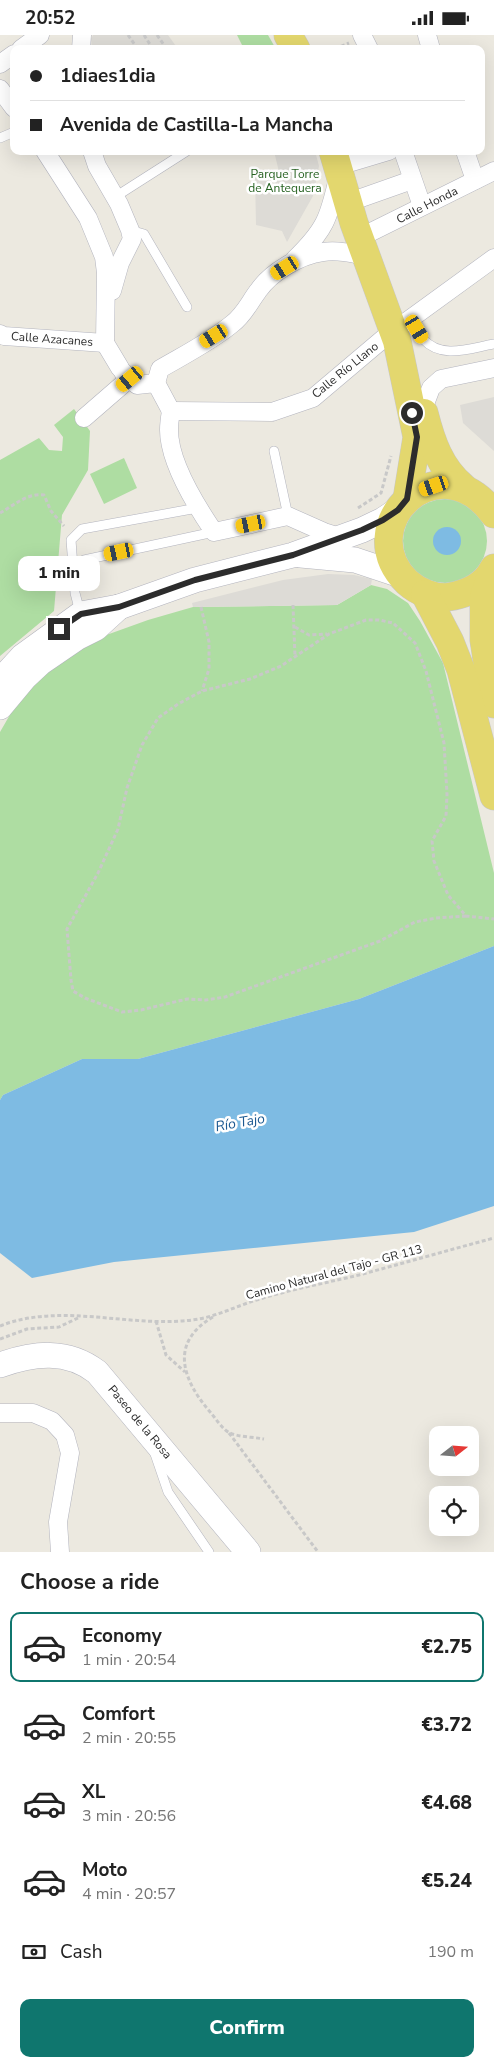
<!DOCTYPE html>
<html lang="en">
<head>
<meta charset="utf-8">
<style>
  :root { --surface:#fff; --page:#f2f2f2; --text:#222; --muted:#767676; --line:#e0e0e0; --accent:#0f766e }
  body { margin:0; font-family:"Nunito Sans",sans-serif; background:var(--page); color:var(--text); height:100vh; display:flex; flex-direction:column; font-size:19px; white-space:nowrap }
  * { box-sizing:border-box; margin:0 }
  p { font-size:16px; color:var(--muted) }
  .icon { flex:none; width:28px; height:28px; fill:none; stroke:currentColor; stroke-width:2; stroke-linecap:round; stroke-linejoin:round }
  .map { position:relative; height:1517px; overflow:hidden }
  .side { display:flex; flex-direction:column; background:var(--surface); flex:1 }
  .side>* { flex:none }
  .hud { position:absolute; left:10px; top:10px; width:475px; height:110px; border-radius:10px; box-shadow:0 5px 20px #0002; display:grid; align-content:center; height:110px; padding:0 20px; background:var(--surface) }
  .needle { width:32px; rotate:73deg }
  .controls { position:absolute; left:429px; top:1391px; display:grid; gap:10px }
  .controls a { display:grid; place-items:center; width:50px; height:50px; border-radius:10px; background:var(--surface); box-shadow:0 5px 20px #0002; font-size:25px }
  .end { position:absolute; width:22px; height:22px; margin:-11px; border:6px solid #2c2c2c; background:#fff; box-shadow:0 0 0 2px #fff }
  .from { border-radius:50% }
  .bubble { position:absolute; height:35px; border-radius:10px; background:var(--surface); box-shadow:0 5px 20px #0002; font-size:16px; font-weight:800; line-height:35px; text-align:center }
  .car { position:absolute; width:15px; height:30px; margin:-15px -8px; border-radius:6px; box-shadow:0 0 4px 1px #0007; background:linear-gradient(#f5c518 24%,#345 0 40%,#f5c518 0 76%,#345 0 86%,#f5c518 0) }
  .hud b { display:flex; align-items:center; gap:18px; height:48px; font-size:19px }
  .hud b+b { border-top:1px solid var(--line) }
  .hud i { width:12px; height:12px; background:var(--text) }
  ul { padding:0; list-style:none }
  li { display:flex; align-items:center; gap:15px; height:70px; margin:0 10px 8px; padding:0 10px; border:2px solid transparent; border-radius:10px }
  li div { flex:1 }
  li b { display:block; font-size:19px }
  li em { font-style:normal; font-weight:800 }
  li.on { border-color:var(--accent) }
  li>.icon { width:45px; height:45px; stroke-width:1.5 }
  h2 { padding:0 20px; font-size:22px; line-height:60px }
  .pay { display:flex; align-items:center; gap:12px; height:55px; padding:0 20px; font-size:19px }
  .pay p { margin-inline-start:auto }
  .action { display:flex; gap:10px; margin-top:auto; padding:10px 20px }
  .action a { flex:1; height:58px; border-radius:10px; background:var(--accent); color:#fff; font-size:20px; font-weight:800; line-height:58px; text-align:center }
  .status { display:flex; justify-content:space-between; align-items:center; height:35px; padding:0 25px; background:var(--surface); direction:ltr }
  .status svg { height:14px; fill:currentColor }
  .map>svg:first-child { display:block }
  .green { fill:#aedda2 }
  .plaza { fill:#dddbd6 }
  .water { fill:#7ebbe3 }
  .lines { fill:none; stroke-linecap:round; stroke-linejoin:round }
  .lane-casing { stroke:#b3b4be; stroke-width:10 }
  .street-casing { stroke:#b3b4be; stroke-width:19 }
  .secondary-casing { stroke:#b3b4be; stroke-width:26 }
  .primary-casing { stroke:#c8c8c8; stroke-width:29 }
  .path { stroke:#c8c8c8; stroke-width:3; stroke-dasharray:4 2.5; stroke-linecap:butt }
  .lane { stroke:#fff; stroke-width:9 }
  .street { stroke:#fff; stroke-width:18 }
  .secondary { stroke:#fff; stroke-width:25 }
  .primary { stroke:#e3d76e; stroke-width:28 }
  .route { stroke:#2c2c2c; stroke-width:6 }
  .labels { text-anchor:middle; stroke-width:5; stroke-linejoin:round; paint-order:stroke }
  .park-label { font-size:12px; fill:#276322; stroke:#fff }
  .street-label { font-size:12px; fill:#2c2c2c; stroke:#fff }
  .water-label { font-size:14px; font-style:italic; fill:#1c5991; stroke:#fff }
</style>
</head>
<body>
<div class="status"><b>20:52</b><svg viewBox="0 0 49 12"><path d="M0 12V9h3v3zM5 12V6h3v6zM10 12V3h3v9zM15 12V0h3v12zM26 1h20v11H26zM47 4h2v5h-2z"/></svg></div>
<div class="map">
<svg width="494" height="1517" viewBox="0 0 494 1517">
  <rect width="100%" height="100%" fill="#ece9e0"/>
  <!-- green -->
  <g class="green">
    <polygon points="237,0 268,0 276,14 244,14"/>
    <polygon points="74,374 90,396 88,435 62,480 54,576 0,621 0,425 39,403 49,415 62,416 63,402 54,390"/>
    <polygon points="124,423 137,453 104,469 90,439"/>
    <circle cx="445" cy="506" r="42"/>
    <polygon points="371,550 387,554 408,568 420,586 443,628 494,838 494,911 359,964 138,1024 82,1024 3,1060 0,1065 0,697 11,678 26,658 62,624 98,603 148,585 193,572 337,570"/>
  </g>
  <!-- plaza -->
  <g class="plaza">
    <polygon points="93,0 168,0 178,14 92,14 91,4"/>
    <polygon points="274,116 315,116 319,131 313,161 287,207 282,196 256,190 255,142 279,137"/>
    <polygon points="494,362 494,416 463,388 460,370"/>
    <polygon points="328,539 354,540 372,544 371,550 337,570 193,572 192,568 283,545"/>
  </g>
  <!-- water -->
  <g class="water">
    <circle cx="447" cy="506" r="14"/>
    <polygon points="494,911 494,1171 414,1197 114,1227 32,1243 0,1218 0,1065 3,1060 82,1024 138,1024 359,964"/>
  </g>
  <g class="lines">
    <defs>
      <g id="lane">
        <polyline points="0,103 14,97"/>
        <polyline points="115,162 187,116"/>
        <polyline points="130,195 144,199 187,272"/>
        <path d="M411,283C415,290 418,298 423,304C442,325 470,313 494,309"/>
        <polyline points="274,416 288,481"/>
        <polyline points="74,535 84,525 214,497"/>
        <polyline points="80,577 75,558 71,505 82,494 192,474 201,476"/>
        <polyline points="155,1419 168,1457 209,1517"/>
      </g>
      <g id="street">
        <polyline points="362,0 369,14"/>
        <polyline points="427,0 431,14"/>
        <polyline points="21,14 40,0"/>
        <polyline points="81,14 82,0"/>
        <polyline points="0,29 14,19"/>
        <polyline points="0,54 14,73"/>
        <polyline points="45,116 88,183 104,222 106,238 105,308 120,333"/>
        <polyline points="92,116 97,131 119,169 130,195 132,204 120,228 112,256"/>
        <polyline points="403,116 422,171"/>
        <polyline points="465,116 475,145"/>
        <polyline points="349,128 389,116"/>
        <polyline points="361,163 412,145"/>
        <polyline points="359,203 494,136"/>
        <path d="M295,224C325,195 329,183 338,143"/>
        <polyline points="0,299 4,301 105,308"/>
        <polyline points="123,337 137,350 156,348 171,376"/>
        <path d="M156,348L160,334C184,320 210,307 232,289C244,280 249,268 258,256C271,237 300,220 323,217C337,215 351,218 365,221"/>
        <polyline points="423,374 431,353 441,344 494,333"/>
        <polyline points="171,376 272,377 313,363 384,303 494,223"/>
        <path d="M171,376C170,382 169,389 169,395C169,427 197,472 214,497L288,481L324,497L340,502"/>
        <polyline points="84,383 129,344"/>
        <polyline points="0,1378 33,1378 52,1386 65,1400 70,1418 58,1487 60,1517"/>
      </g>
      <g id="secondary">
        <polyline points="301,520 355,525 400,540"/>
        <polyline points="0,646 23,621 81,579 119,572 195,545 293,520 362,495 383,485 398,475"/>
        <polyline points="0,672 25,642 40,628 78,602 96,593 119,572"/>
        <path d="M0,1330C34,1318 67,1314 97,1337L248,1517"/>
      </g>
      <g id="primary">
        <polyline points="288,0 296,14"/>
        <polyline points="333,116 354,188 397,306 417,402 407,464"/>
        <path d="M424,378C431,406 440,433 463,452"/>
        <path d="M494,479C438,404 350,491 407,547C417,556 434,564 448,562C467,559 485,551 494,533"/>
        <polyline points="492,537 484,562 484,605 494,669"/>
        <polyline points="425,559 450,607 461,635 494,761"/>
      </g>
    </defs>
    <!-- lane casing -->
    <use href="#lane" class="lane-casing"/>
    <!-- street casing -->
    <use href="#street" class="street-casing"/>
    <!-- secondary casing -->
    <use href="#secondary" class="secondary-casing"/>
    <!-- primary casing -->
    <use href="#primary" class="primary-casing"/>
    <!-- path -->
    <g class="path">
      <polyline points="128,0 138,14"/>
      <polyline points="144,0 153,14"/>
      <polyline points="157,0 167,14"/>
      <polyline points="335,14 349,8"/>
      <polyline points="358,473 381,458 391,421"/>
      <path d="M0,478C14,470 27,458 44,460L51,476L64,491"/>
      <polyline points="293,570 295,622"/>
      <polyline points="201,572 209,607 209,634 202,656"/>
      <polyline points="295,592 309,600 327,599"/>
      <polyline points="466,881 436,883 415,887 380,906 225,962 206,965 187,964 141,975 122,977 85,963 73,956 71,945 67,894 98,838 118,794 127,753 142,710 158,683 178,669 202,656 250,644 281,631 329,599 366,585 379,585 393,588 415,608 426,636 444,708 447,759 446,781 432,806 434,826 448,860 466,881 494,884"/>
      <path d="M213,1282C168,1308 183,1346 211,1378C216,1384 223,1395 230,1398C239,1402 253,1402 264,1404"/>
      <polyline points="156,1286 166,1320 185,1337"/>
      <path d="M0,1291C63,1266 134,1295 199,1284C220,1280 239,1270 260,1264C292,1254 326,1248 359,1240C404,1228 449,1215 494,1203"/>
      <polyline points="0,1304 27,1294 59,1292 78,1283"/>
      <polyline points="229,1398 318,1517"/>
    </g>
    <!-- lane -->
    <use href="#lane" class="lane"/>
    <!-- street -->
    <use href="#street" class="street"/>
    <!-- secondary -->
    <use href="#secondary" class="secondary"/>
    <!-- primary -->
    <use href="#primary" class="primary"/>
  </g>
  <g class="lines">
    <!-- route -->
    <polyline class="route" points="59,594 81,579 119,572 195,545 293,520 362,495 383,485 398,475 407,464 417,402 412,378"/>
  </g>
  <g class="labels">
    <!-- park labels -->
    <g class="park-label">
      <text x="285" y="143">Parque Torre<tspan x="285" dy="14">de Antequera</tspan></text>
    </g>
    <!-- street labels -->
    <g class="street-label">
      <text transform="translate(427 170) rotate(-27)" y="4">Calle Honda</text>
      <text transform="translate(52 304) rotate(4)" y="4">Calle Azacanes</text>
      <text transform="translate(345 335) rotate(-39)" y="4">Calle Río Llano</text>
      <text transform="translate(334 1237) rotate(-15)" y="4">Camino Natural del Tajo - GR 113</text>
      <text transform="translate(140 1387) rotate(50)" y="4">Paseo de la Rosa</text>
    </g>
    <!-- water labels -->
    <g class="water-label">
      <text transform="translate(240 1087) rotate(-10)" y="5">Río Tajo</text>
    </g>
  </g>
</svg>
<div class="controls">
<a><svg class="needle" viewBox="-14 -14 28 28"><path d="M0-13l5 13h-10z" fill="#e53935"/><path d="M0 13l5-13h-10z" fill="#767676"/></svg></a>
<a><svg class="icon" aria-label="locate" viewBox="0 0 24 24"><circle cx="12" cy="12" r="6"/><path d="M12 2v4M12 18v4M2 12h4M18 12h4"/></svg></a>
</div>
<i class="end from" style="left:412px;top:378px"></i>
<i class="end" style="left:59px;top:594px"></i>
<div class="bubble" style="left:18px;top:521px;width:82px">1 min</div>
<i class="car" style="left:285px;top:233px;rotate:239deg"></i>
<i class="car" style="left:417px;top:294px;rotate:149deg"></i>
<i class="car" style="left:214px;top:301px;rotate:239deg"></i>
<i class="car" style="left:130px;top:344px;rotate:230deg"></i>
<i class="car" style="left:434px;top:451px;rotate:251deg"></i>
<i class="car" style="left:251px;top:489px;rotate:258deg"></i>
<i class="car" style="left:119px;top:517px;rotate:258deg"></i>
<div class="hud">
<b><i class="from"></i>1diaes1dia</b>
<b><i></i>Avenida de Castilla-La Mancha</b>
</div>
</div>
<section class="side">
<h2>Choose a ride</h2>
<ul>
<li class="on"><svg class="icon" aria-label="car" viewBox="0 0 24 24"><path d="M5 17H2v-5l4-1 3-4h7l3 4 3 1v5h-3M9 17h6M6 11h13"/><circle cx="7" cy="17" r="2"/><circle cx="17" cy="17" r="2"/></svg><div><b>Economy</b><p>1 min · 20:54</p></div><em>€2.75</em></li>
<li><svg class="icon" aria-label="car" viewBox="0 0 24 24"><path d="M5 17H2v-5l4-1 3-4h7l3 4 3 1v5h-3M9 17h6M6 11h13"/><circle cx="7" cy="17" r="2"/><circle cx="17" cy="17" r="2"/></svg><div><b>Comfort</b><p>2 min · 20:55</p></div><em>€3.72</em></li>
<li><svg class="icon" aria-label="car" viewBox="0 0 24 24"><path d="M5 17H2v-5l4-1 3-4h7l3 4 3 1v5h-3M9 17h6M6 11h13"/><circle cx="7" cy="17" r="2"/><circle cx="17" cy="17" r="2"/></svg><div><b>XL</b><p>3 min · 20:56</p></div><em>€4.68</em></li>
<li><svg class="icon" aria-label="car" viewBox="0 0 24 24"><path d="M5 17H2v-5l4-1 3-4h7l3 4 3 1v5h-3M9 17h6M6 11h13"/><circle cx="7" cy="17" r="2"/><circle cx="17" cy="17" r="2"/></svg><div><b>Moto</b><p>4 min · 20:57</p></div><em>€5.24</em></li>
</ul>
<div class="pay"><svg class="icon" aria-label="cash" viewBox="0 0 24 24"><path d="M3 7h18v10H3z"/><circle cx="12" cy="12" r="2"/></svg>Cash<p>190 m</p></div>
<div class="action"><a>Confirm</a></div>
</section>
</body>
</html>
